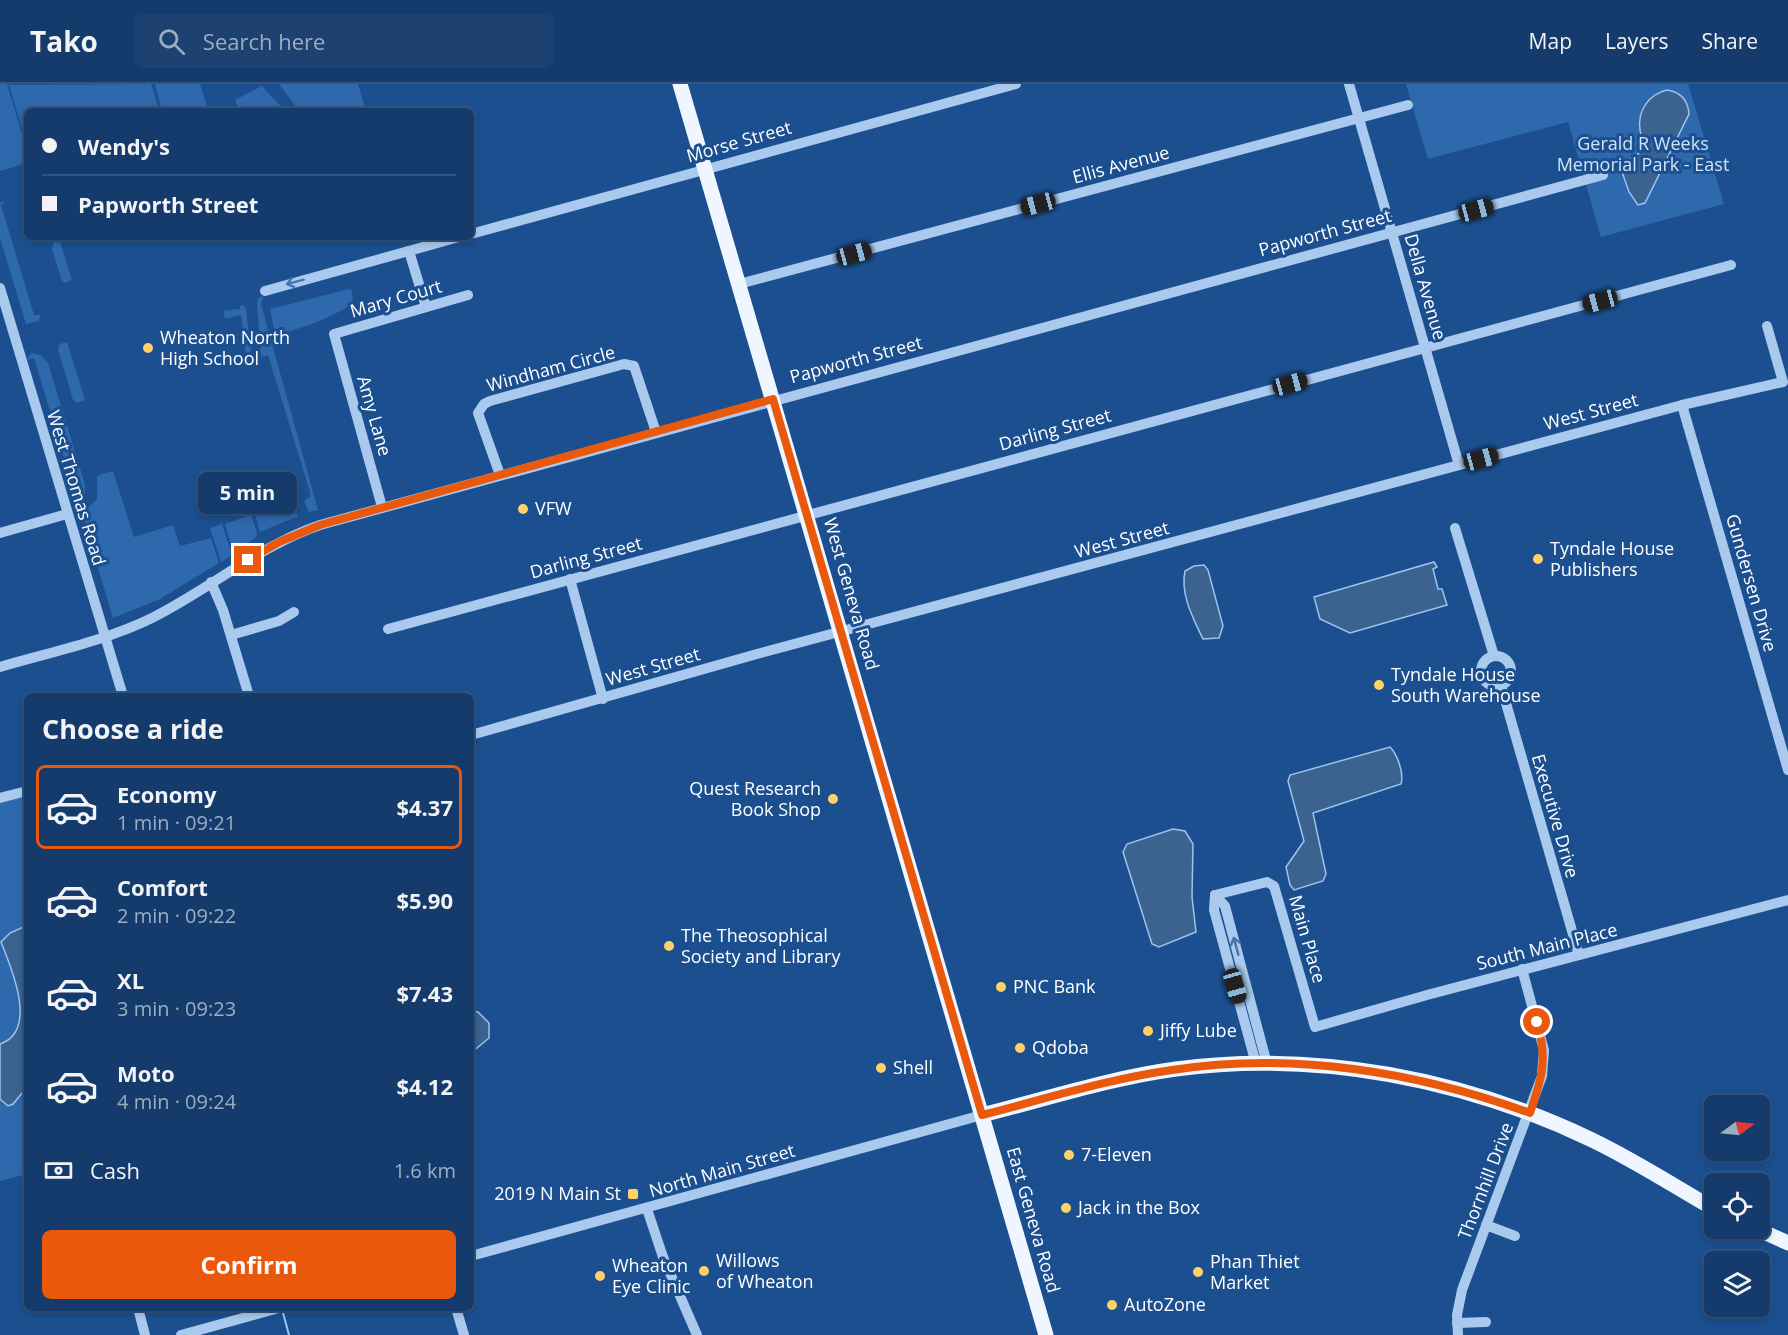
<!DOCTYPE html>
<html lang="en">
<head>
<meta charset="utf-8">
<style>
  :root { --surface:#143b6b; --page:#1d4271; --text:#f1f3f6; --muted:#9dadc1; --line:#33557e; --accent:#ea580c }
  body { margin:0; font-family:"Open Sans",sans-serif; background:var(--page); color:var(--text); height:100vh; display:flex; flex-direction:column; font-size:22px; white-space:nowrap }
  * { box-sizing:border-box; margin:0 }
  p { font-size:20px; color:var(--muted) }
  .icon { flex:none; width:33px; height:33px; fill:none; stroke:currentColor; stroke-width:2; stroke-linecap:round; stroke-linejoin:round }
  .map { position:relative; flex:1; overflow:hidden }
  .details { position:absolute; left:24px; top:609px; width:450px; height:618px; display:flex; flex-direction:column; background:var(--surface); border-radius:9px; box-shadow:0 3px 9px #0003,0 0 0 2px var(--line) }
  .details>* { flex:none }
  .guide { position:absolute; left:24px; top:24px; width:450px; height:132px; border-radius:9px; box-shadow:0 3px 9px #0003,0 0 0 2px var(--line); display:grid; align-content:center; height:132px; padding:0 18px; background:var(--surface) }
  .needle { width:39px; rotate:75deg }
  .fabs { position:absolute; left:1704px; top:1011px; display:grid; gap:12px }
  .fabs a { display:grid; place-items:center; width:66px; height:66px; border-radius:9px; background:var(--surface); box-shadow:0 3px 9px #0003,0 0 0 2px var(--line); font-size:30px }
  .end { position:absolute; width:27px; height:27px; margin:-14px; border:8px solid #ea580c; background:#fff; box-shadow:0 0 0 3px #fff }
  .from { border-radius:50% }
  .bubble { position:absolute; height:42px; border-radius:9px; background:var(--surface); box-shadow:0 3px 9px #0003,0 0 0 2px var(--line); font-size:20px; font-weight:700; line-height:42px; text-align:center }
  .car { position:absolute; width:18px; height:36px; margin:-18px -9px; border-radius:8px; box-shadow:0 0 4px 2px #0007; background:linear-gradient(#222 24%,#8ab4d8 0 40%,#222 0 76%,#8ab4d8 0 86%,#222 0) }
  .guide b { display:flex; align-items:center; gap:21px; height:57px; font-size:22px }
  .guide b+b { border-top:2px solid var(--line) }
  .guide i { width:15px; height:15px; background:var(--text) }
  ul { padding:0; list-style:none }
  li { display:flex; align-items:center; gap:18px; height:84px; margin:0 12px 9px; padding:0 6px; border:3px solid transparent; border-radius:9px }
  li div { flex:1 }
  li b { display:block; font-size:22px }
  li em { font-style:normal; font-weight:700 }
  li.active { border-color:var(--accent) }
  li>.icon { width:54px; height:54px; stroke-width:1.5 }
  h2 { padding:0 18px; font-size:27px; line-height:72px }
  .pay { display:flex; align-items:center; gap:15px; height:66px; padding:0 18px; font-size:22px }
  .pay p { margin-inline-start:auto }
  .button { display:flex; gap:12px; margin-top:auto; padding:12px 18px }
  .button a { flex:1; height:69px; border-radius:9px; background:var(--accent); color:#fff; font-size:24px; font-weight:700; line-height:69px; text-align:center }
  header { display:flex; align-items:center; gap:36px; box-sizing:border-box; height:84px; padding:0 30px; background:var(--surface); border-bottom:2px solid var(--line) }
  header strong { font-size:28px }
  nav { display:flex; gap:33px; margin-inline-start:auto; font-size:21px }
  .search { width:420px; height:54px; background:var(--page); display:flex; align-items:center; gap:15px; box-sizing:border-box; padding:0 21px; border-radius:9px; color:var(--muted); font-size:22px }
  .map>svg:first-child { display:block }
  .green { fill:#2e69ad }
  .water { fill:#3c6290; stroke:#9cc4f0; stroke-width:1.5 }
  .lines { fill:none; stroke-linecap:round; stroke-linejoin:round }
  .stream { stroke:#9cc4f0; stroke-width:2 }
  .minor { stroke:#a9c9ee; stroke-width:10 }
  .major { stroke:#f0f6ff; stroke-width:15 }
  .oneway { stroke:#4674ac }
  .route { stroke:#ea580c; stroke-width:8 }
  .poi-dot { fill:#ffd166; stroke:#1b4f8f; stroke-width:2 }
  .labels { text-anchor:middle; stroke-width:6; stroke-linejoin:round; paint-order:stroke }
  .street-label { font-size:18px; fill:#fff; stroke:#1b4f8f }
  .park-label { font-size:18px; fill:#cfe3fa; stroke:#1b4f8f }
  .poi-label { font-size:18px; fill:#fff; stroke:#1b4f8f; text-anchor:start }
</style>
</head>
<body>
<header>
<strong>Tako</strong>
<div class="search"><svg class="icon" aria-label="search" viewBox="0 0 24 24"><circle cx="10" cy="10" r="6"/><path d="M15 15l6 6"/></svg>Search here</div>
<nav><a>Map</a><a>Layers</a><a>Share</a></nav>
</header>
<div class="map">
<svg width="1788" height="1251" viewBox="0 0 1788 1251">
  <rect width="100%" height="100%" fill="#1b4f8f"/>
  <!-- green -->
  <g class="green">
    <polygon points="0,0 7,0 27,66 27,79 0,87"/>
    <polygon points="151,0 158,22 155,27 27,27 27,60 9,1"/>
    <polygon points="155,0 200,0 208,25 162,27"/>
    <polygon points="279,0 358,0 366,27 299,27"/>
    <polygon points="1406,0 1688,0 1724,120 1601,153 1568,38 1428,75"/>
    <polygon points="262,2 285,27 233,27 238,24 235,16"/>
    <polygon points="6,117 1,121 34,231 41,231 38,237 26,240 0,154 0,118"/>
    <polygon points="63,154 60,158 72,196 65,199 62,197 52,165 54,157"/>
    <path d="M349,205L352,206L353,217C348,228 289,250 275,250L270,225Z"/>
    <polygon points="264,212 261,220 318,426 309,428 304,417 310,413 310,408 268,271 261,273 257,220 258,214"/>
    <polygon points="243,221 246,224 251,268 246,270 241,231 225,235 223,227 240,225 240,222"/>
    <polygon points="67,258 85,316 77,319 73,316 58,265 60,260"/>
    <polygon points="31,269 41,271 48,279 85,401 85,409 78,417 70,413 74,407 34,274 27,276"/>
    <polygon points="113,387 134,453 173,441 180,462 211,454 219,479 160,515 113,534 82,430 97,415 97,392"/>
    <polygon points="265,413 269,426 291,420 298,432 260,448 255,430"/>
    <polygon points="251,431 257,449 256,453 234,470 225,440"/>
    <polygon points="222,440 232,471 221,478 210,444"/>
    <polygon points="27,712 27,1090 0,1097 0,719"/>
  </g>
  <!-- water -->
  <g class="water">
    <path d="M1667,6C1681,8 1688,16 1689,30L1645,119L1638,121L1629,108L1620,82C1626,75 1639,74 1642,64C1645,58 1641,52 1640,46C1637,27 1649,10 1667,6Z"/>
    <polygon points="1434,478 1437,483 1433,485 1438,505 1442,505 1447,521 1350,549 1320,535 1314,513"/>
    <path d="M1204,481L1208,486L1223,542L1219,554L1203,555C1193,534 1180,510 1185,487L1194,482Z"/>
    <path d="M1390,663C1398,671 1404,690 1401,700L1313,729L1326,790L1323,797L1294,806L1290,801L1286,783L1304,757L1288,697L1290,691Z"/>
    <polygon points="1173,745 1185,747 1193,760 1192,813 1196,848 1159,863 1152,860 1123,768 1127,760"/>
    <path d="M23,843L27,845V1003L13,1020L8,1022L0,1015V960C39,947 11,883 1,858L10,849Z"/>
    <polygon points="471,927 478,928 489,939 489,954 471,969"/>
  </g>
  <g class="lines">
    <!-- stream -->
    <polyline class="stream" points="282,1225 289,1251"/>
    <!-- minor -->
    <g class="minor">
      <polyline points="1349,0 1459,381"/>
      <polyline points="471,150 1016,0"/>
      <polyline points="409,167 426,223"/>
      <polyline points="739,200 1408,21"/>
      <polyline points="0,204 123,612"/>
      <polyline points="265,207 459,153"/>
      <polyline points="1682,321 1788,686"/>
      <polyline points="500,391 478,329 484,320 490,317 624,280 634,282 656,348"/>
      <polyline points="382,423 334,250 468,211"/>
      <polyline points="1455,444 1494,572"/>
      <polyline points="0,449 67,430"/>
      <polyline points="570,495 603,615"/>
      <polyline points="211,498 223,526 249,612"/>
      <polyline points="388,545 1731,181"/>
      <polyline points="231,551 279,537 294,528"/>
      <circle cx="1496" cy="587" r="15"/>
      <path d="M0,583C51,568 105,557 152,534C210,505 259,462 320,441L1603,91"/>
      <polyline points="1501,602 1579,871"/>
      <polyline points="471,651 757,570 1682,321 1783,298 1767,242"/>
      <polyline points="0,714 27,707"/>
      <polyline points="1215,811 1267,798 1274,802 1315,943 1427,911 1788,816"/>
      <polyline points="1215,811 1225,822 1267,980"/>
      <polyline points="1215,811 1214,826 1256,980"/>
      <polyline points="647,1125 663,1173 697,1251"/>
      <polyline points="1486,1141 1515,1152"/>
      <polyline points="471,1172 982,1031"/>
      <polyline points="138,1224 145,1251"/>
      <polyline points="456,1224 464,1251"/>
      <polyline points="1457,1239 1486,1238"/>
      <polyline points="181,1251 279,1224"/>
      <polyline points="1458,1251 1457,1231 1462,1206 1542,992 1544,966 1522,885"/>
    </g>
    <!-- major -->
    <g class="major">
      <polyline points="680,0 1046,1251"/>
      <path d="M982,1031C1046,1015 1110,994 1176,985C1317,966 1465,995 1592,1056C1634,1076 1674,1102 1714,1125"/>
      <polyline points="1755,1144 1788,1159"/>
    </g>
  </g>
  <!-- one-way arrows -->
  <defs><path id="oneway-shaft" d="M-6 0H5M1.5-3L5.5 0L1.5 3" fill="none" stroke-width="1.6" stroke-linecap="round" stroke-linejoin="round" transform="scale(1.5)"/></defs>
  <g class="oneway">
    <use href="#oneway-shaft" transform="translate(295 198) rotate(165)"/>
    <use href="#oneway-shaft" transform="translate(1236 862) rotate(-105)"/>
  </g>
  <g class="lines">
    <!-- route -->
    <path class="route" d="M248,476L279,458L320,441L773,315L982,1031C1045,1015 1108,995 1172,986C1292,967 1417,988 1530,1029C1542,994 1548,975 1537,938"/>
  </g>
  <!-- markers -->
  <g class="poi-dot">
    <circle cx="148" cy="264" r="6"/>
    <circle cx="523" cy="425" r="6"/>
    <circle cx="1538" cy="475" r="6"/>
    <circle cx="1379" cy="601" r="6"/>
    <circle cx="833" cy="715" r="6"/>
    <circle cx="669" cy="862" r="6"/>
    <circle cx="1001" cy="903" r="6"/>
    <circle cx="1148" cy="947" r="6"/>
    <circle cx="1020" cy="964" r="6"/>
    <circle cx="881" cy="984" r="6"/>
    <circle cx="1069" cy="1071" r="6"/>
    <rect x="627" y="1104" width="12" height="12" rx="3"/>
    <circle cx="1066" cy="1124" r="6"/>
    <circle cx="704" cy="1187" r="6"/>
    <circle cx="1198" cy="1188" r="6"/>
    <circle cx="600" cy="1192" r="6"/>
    <circle cx="1112" cy="1221" r="6"/>
  </g>
  <g class="labels">
    <!-- street labels -->
    <g class="street-label">
      <text transform="translate(739 58) rotate(-16)" y="6">Morse Street</text>
      <text transform="translate(1121 81) rotate(-15)" y="6">Ellis Avenue</text>
      <text transform="translate(1325 149) rotate(-15)" y="6">Papworth Street</text>
      <text transform="translate(1425 203) rotate(74)" y="6">Della Avenue</text>
      <text transform="translate(396 215) rotate(-16)" y="6">Mary Court</text>
      <text transform="translate(856 276) rotate(-15)" y="6">Papworth Street</text>
      <text transform="translate(551 285) rotate(-15)" y="6">Windham Circle</text>
      <text transform="translate(1591 328) rotate(-15)" y="6">West Street</text>
      <text transform="translate(374 332) rotate(74)" y="6">Amy Lane</text>
      <text transform="translate(1055 346) rotate(-15)" y="6">Darling Street</text>
      <text transform="translate(76 404) rotate(73)" y="6">West Thomas Road</text>
      <text transform="translate(1122 456) rotate(-15)" y="6">West Street</text>
      <text transform="translate(586 474) rotate(-15)" y="6">Darling Street</text>
      <text transform="translate(1751 499) rotate(74)" y="6">Gundersen Drive</text>
      <text transform="translate(851 510) rotate(74)" y="6">West Geneva Road</text>
      <text transform="translate(653 583) rotate(-16)" y="6">West Street</text>
      <text transform="translate(1555 732) rotate(74)" y="6">Executive Drive</text>
      <text transform="translate(1307 855) rotate(74)" y="6">Main Place</text>
      <text transform="translate(1547 863) rotate(-14)" y="6">South Main Place</text>
      <text transform="translate(722 1087) rotate(-16)" y="6">North Main Street</text>
      <text transform="translate(1486 1097) rotate(-69)" y="6">Thornhill Drive</text>
      <text transform="translate(1033 1136) rotate(74)" y="6">East Geneva Road</text>
    </g>
    <!-- park labels -->
    <g class="park-label">
      <text x="1643" y="66">Gerald R Weeks<tspan x="1643" dy="21">Memorial Park - East</tspan></text>
    </g>
    <!-- poi labels -->
    <g class="poi-label">
      <text x="160" y="260">Wheaton North<tspan x="160" dy="21">High School</tspan></text>
      <text x="535" y="431">VFW</text>
      <text x="1550" y="471">Tyndale House<tspan x="1550" dy="21">Publishers</tspan></text>
      <text x="1391" y="597">Tyndale House<tspan x="1391" dy="21">South Warehouse</tspan></text>
      <text x="821" y="711" text-anchor="end">Quest Research<tspan x="821" dy="21">Book Shop</tspan></text>
      <text x="681" y="858">The Theosophical<tspan x="681" dy="21">Society and Library</tspan></text>
      <text x="1013" y="909">PNC Bank</text>
      <text x="1160" y="953">Jiffy Lube</text>
      <text x="1032" y="970">Qdoba</text>
      <text x="893" y="990">Shell</text>
      <text x="1081" y="1077">7-Eleven</text>
      <text x="621" y="1116" text-anchor="end">2019 N Main St</text>
      <text x="1078" y="1130">Jack in the Box</text>
      <text x="716" y="1183">Willows<tspan x="716" dy="21">of Wheaton</tspan></text>
      <text x="1210" y="1184">Phan Thiet<tspan x="1210" dy="21">Market</tspan></text>
      <text x="612" y="1188">Wheaton<tspan x="612" dy="21">Eye Clinic</tspan></text>
      <text x="1124" y="1227">AutoZone</text>
    </g>
  </g>
</svg>
<div class="fabs">
<a><svg class="needle" viewBox="-14 -14 28 28"><path d="M0-13l5 13h-10z" fill="#e53935"/><path d="M0 13l5-13h-10z" fill="#9dadc1"/></svg></a>
<a><svg class="icon" aria-label="locate" viewBox="0 0 24 24"><circle cx="12" cy="12" r="6"/><path d="M12 2v4M12 18v4M2 12h4M18 12h4"/></svg></a>
<a><svg class="icon" aria-label="layers" viewBox="0 0 24 24"><path d="M12 4l9 5-9 5-9-5zM3 14l9 5 9-5"/></svg></a>
</div>
<i class="end from" style="left:1537px;top:938px"></i>
<i class="end" style="left:248px;top:476px"></i>
<div class="bubble" style="left:198px;top:388px;width:99px">5 min</div>
<i class="car" style="left:1038px;top:120px;rotate:255deg"></i>
<i class="car" style="left:1476px;top:126px;rotate:75deg"></i>
<i class="car" style="left:854px;top:170px;rotate:75deg"></i>
<i class="car" style="left:1600px;top:217px;rotate:255deg"></i>
<i class="car" style="left:1290px;top:300px;rotate:75deg"></i>
<i class="car" style="left:1481px;top:375px;rotate:75deg"></i>
<i class="car" style="left:1235px;top:902px;rotate:164deg"></i>
<div class="guide">
<b><i class="from"></i>Wendy's</b>
<b><i></i>Papworth Street</b>
</div>
<section class="details">
<h2>Choose a ride</h2>
<ul>
<li class="active"><svg class="icon" aria-label="car" viewBox="0 0 24 24"><path d="M5 17H2v-5l4-1 3-4h7l3 4 3 1v5h-3M9 17h6M6 11h13"/><circle cx="7" cy="17" r="2"/><circle cx="17" cy="17" r="2"/></svg><div><b>Economy</b><p>1 min · 09:21</p></div><em>$4.37</em></li>
<li><svg class="icon" aria-label="car" viewBox="0 0 24 24"><path d="M5 17H2v-5l4-1 3-4h7l3 4 3 1v5h-3M9 17h6M6 11h13"/><circle cx="7" cy="17" r="2"/><circle cx="17" cy="17" r="2"/></svg><div><b>Comfort</b><p>2 min · 09:22</p></div><em>$5.90</em></li>
<li><svg class="icon" aria-label="car" viewBox="0 0 24 24"><path d="M5 17H2v-5l4-1 3-4h7l3 4 3 1v5h-3M9 17h6M6 11h13"/><circle cx="7" cy="17" r="2"/><circle cx="17" cy="17" r="2"/></svg><div><b>XL</b><p>3 min · 09:23</p></div><em>$7.43</em></li>
<li><svg class="icon" aria-label="car" viewBox="0 0 24 24"><path d="M5 17H2v-5l4-1 3-4h7l3 4 3 1v5h-3M9 17h6M6 11h13"/><circle cx="7" cy="17" r="2"/><circle cx="17" cy="17" r="2"/></svg><div><b>Moto</b><p>4 min · 09:24</p></div><em>$4.12</em></li>
</ul>
<div class="pay"><svg class="icon" aria-label="cash" viewBox="0 0 24 24"><path d="M3 7h18v10H3z"/><circle cx="12" cy="12" r="2"/></svg>Cash<p>1.6 km</p></div>
<div class="button"><a>Confirm</a></div>
</section>
</div>
</body>
</html>
